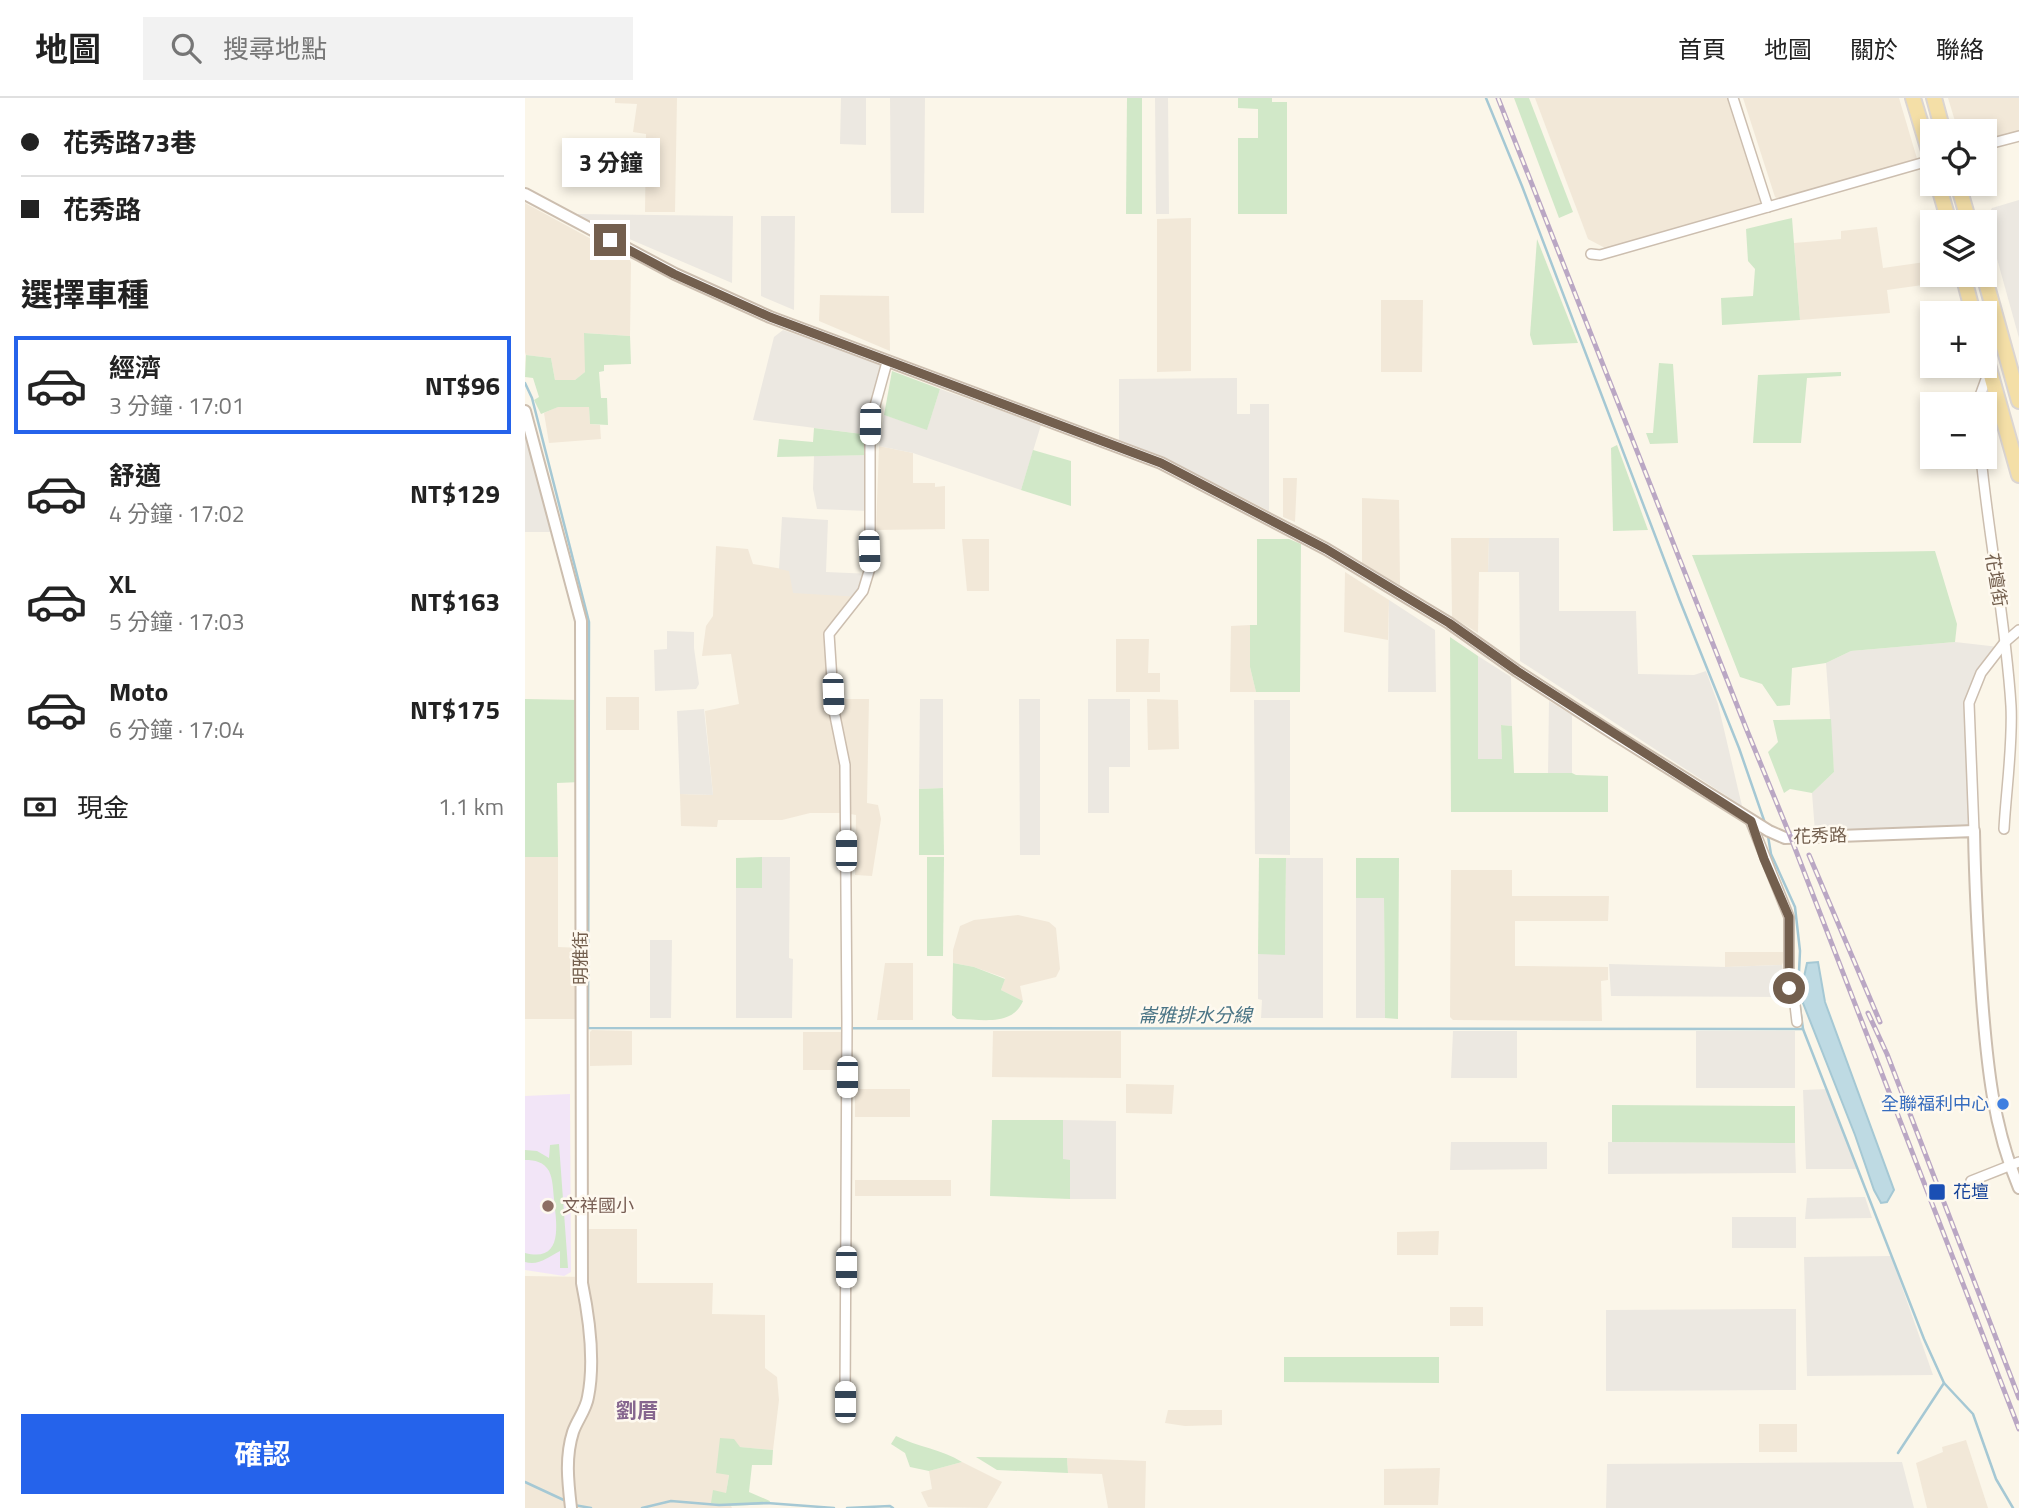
<!DOCTYPE html>
<html lang="zh-TW">
<head>
<meta charset="utf-8">
<style>
  :root { --surface:#fff; --page:#f2f2f2; --text:#222; --muted:#767676; --line:#e0e0e0; --accent:#2563eb }
  body { margin:0; font-family:"Titillium Web","Noto Sans TC",sans-serif; background:var(--page); color:var(--text); height:100vh; display:flex; flex-direction:column; font-size:26px; white-space:nowrap }
  * { box-sizing:border-box; margin:0 }
  p { font-size:23px; color:var(--muted) }
  .icon { flex:none; width:38px; height:38px; fill:none; stroke:currentColor; stroke-width:2; stroke-linecap:round; stroke-linejoin:round }
  .map { position:relative; flex:1; overflow:hidden }
  .panel { display:flex; flex-direction:column; background:var(--surface); width:525px }
  .panel>* { flex:none }
  .top-card { display:grid; align-content:center; height:154px; padding:0 21px; background:var(--surface) }
  .tools { position:absolute; left:1395px; top:21px; display:grid; gap:14px }
  .tools a { display:grid; place-items:center; width:77px; height:77px; border-radius:0px; background:var(--surface); box-shadow:0 4px 10px #0003; font-size:35px }
  .end { position:absolute; width:32px; height:32px; margin:-16px; border:9px solid #735f4e; background:#fff; box-shadow:0 0 0 4px #fff }
  .from { border-radius:50% }
  .bubble { position:absolute; height:49px; border-radius:0px; background:var(--surface); box-shadow:0 4px 10px #0003; font-size:23px; font-weight:700; line-height:49px; text-align:center }
  .car { position:absolute; width:21px; height:42px; margin:-21px -10px; border-radius:9px; box-shadow:0 0 5px 2px #0007; background:linear-gradient(#fff 24%,#345 0 40%,#fff 0 76%,#345 0 86%,#fff 0) }
  .top-card b { display:flex; align-items:center; gap:24px; height:66px; font-size:26px }
  .top-card b+b { border-top:2px solid var(--line) }
  .top-card i { width:18px; height:18px; background:var(--text) }
  ul { padding:0; list-style:none }
  li { display:flex; align-items:center; gap:21px; height:98px; margin:0 14px 10px; padding:0 7px; border:4px solid transparent; border-radius:0px }
  li div { flex:1 }
  li b { display:block; font-size:26px }
  li em { font-style:normal; font-weight:700 }
  li.current { border-color:var(--accent) }
  li>.icon { width:63px; height:63px; stroke-width:1.5 }
  h2 { padding:0 21px; font-size:32px; line-height:84px }
  .pay { display:flex; align-items:center; gap:18px; height:77px; padding:0 21px; font-size:26px }
  .pay p { margin-inline-start:auto }
  .cta { display:flex; gap:14px; margin-top:auto; padding:14px 21px }
  .cta a { flex:1; height:80px; border-radius:0px; background:var(--accent); color:#fff; font-size:28px; font-weight:700; line-height:80px; text-align:center }
  header { display:flex; align-items:center; gap:42px; box-sizing:border-box; height:98px; padding:0 35px; background:var(--surface); border-bottom:2px solid var(--line) }
  header strong { font-size:33px }
  nav { display:flex; gap:38px; margin-inline-start:auto; font-size:24px }
  .search { width:490px; height:63px; background:var(--page); display:flex; align-items:center; gap:18px; box-sizing:border-box; padding:0 24px; border-radius:0px; color:var(--muted); font-size:26px }
  main { display:flex; flex:1; min-height:0 }
  .map>svg:first-child { display:block }
  .residential { fill:#f2e8d8 }
  .industrial { fill:#ece8e1 }
  .education { fill:#f2e5f7 }
  .green { fill:#d1e8c8 }
  .water { fill:#bedae3; stroke:#a5c8d4; stroke-width:2 }
  .lines { fill:none; stroke-linecap:round; stroke-linejoin:round }
  .stream { stroke:#a5c8d4; stroke-width:2.5 }
  .minor-casing { stroke:#ccbeaf; stroke-width:12 }
  .tertiary-casing { stroke:#ccbeaf; stroke-width:14 }
  .primary-casing { stroke:#dbd5d1; stroke-width:18 }
  .minor { stroke:#fff; stroke-width:9 }
  .tertiary { stroke:#fff; stroke-width:10 }
  .primary { stroke:#f4dfa7; stroke-width:14 }
  .rail-casing { stroke:#baa7c4; stroke-width:5 }
  .rail { stroke:#fef9ef; stroke-width:2.5; stroke-dasharray:8; stroke-linecap:butt }
  .route { stroke:#735f4e; stroke-width:9 }
  .shop-dot { fill:#3f7fe0; stroke:#fef9ef; stroke-width:2.5 }
  .transit-dot { fill:#1a4fb4; stroke:#fef9ef; stroke-width:2.5 }
  .education-dot { fill:#8d6e63; stroke:#fef9ef; stroke-width:2.5 }
  .labels { text-anchor:middle; stroke-width:5; stroke-linejoin:round; paint-order:stroke }
  .street-label { font-size:18px; fill:#735f4e; stroke:#fef9ef }
  .shop-label { font-size:18px; fill:#366cbe; stroke:#fef9ef; text-anchor:end }
  .transit-label { font-size:18px; fill:#164399; stroke:#fef9ef; text-anchor:start }
  .education-label { font-size:18px; fill:#785e54; stroke:#fef9ef; text-anchor:start }
  .water-label { font-size:19px; font-style:italic; fill:#4a7485; stroke:#fef9ef }
  .quarter-label { font-size:21px; font-weight:bold; fill:#86668f; stroke:#fef9ef }
</style>
</head>
<body>
<header>
<strong>地圖</strong>
<div class="search"><svg class="icon" aria-label="search" viewBox="0 0 24 24"><circle cx="10" cy="10" r="6"/><path d="M15 15l6 6"/></svg>搜尋地點</div>
<nav><a>首頁</a><a>地圖</a><a>關於</a><a>聯絡</a></nav>
</header>
<main>
<section class="panel">
<div class="top-card">
<b><i class="from"></i>花秀路73巷</b>
<b><i></i>花秀路</b>
</div>
<h2>選擇車種</h2>
<ul>
<li class="current"><svg class="icon" aria-label="car" viewBox="0 0 24 24"><path d="M5 17H2v-5l4-1 3-4h7l3 4 3 1v5h-3M9 17h6M6 11h13"/><circle cx="7" cy="17" r="2"/><circle cx="17" cy="17" r="2"/></svg><div><b>經濟</b><p>3 分鐘 · 17:01</p></div><em>NT$96</em></li>
<li><svg class="icon" aria-label="car" viewBox="0 0 24 24"><path d="M5 17H2v-5l4-1 3-4h7l3 4 3 1v5h-3M9 17h6M6 11h13"/><circle cx="7" cy="17" r="2"/><circle cx="17" cy="17" r="2"/></svg><div><b>舒適</b><p>4 分鐘 · 17:02</p></div><em>NT$129</em></li>
<li><svg class="icon" aria-label="car" viewBox="0 0 24 24"><path d="M5 17H2v-5l4-1 3-4h7l3 4 3 1v5h-3M9 17h6M6 11h13"/><circle cx="7" cy="17" r="2"/><circle cx="17" cy="17" r="2"/></svg><div><b>XL</b><p>5 分鐘 · 17:03</p></div><em>NT$163</em></li>
<li><svg class="icon" aria-label="car" viewBox="0 0 24 24"><path d="M5 17H2v-5l4-1 3-4h7l3 4 3 1v5h-3M9 17h6M6 11h13"/><circle cx="7" cy="17" r="2"/><circle cx="17" cy="17" r="2"/></svg><div><b>Moto</b><p>6 分鐘 · 17:04</p></div><em>NT$175</em></li>
</ul>
<div class="pay"><svg class="icon" aria-label="cash" viewBox="0 0 24 24"><path d="M3 7h18v10H3z"/><circle cx="12" cy="12" r="2"/></svg>現金<p>1.1 km</p></div>
<div class="cta"><a>確認</a></div>
</section>
<div class="map">
<svg width="1494" height="1410" viewBox="0 0 1494 1410">
  <rect width="100%" height="100%" fill="#fbf6e9"/>
  <!-- residential -->
  <g class="residential">
    <polygon points="90,0 152,0 150,114 120,114 121,36 108,34 112,6 90,5"/>
    <polygon points="1010,0 1204,0 1240,104 1236,110 1080,150 1063,141"/>
    <polygon points="1218,0 1374,0 1393,64 1256,103 1250,99"/>
    <polygon points="1423,0 1494,0 1494,37 1460,45 1460,33 1433,33"/>
    <polygon points="0,105 105,162 106,165 105,238 60,235 60,274 50,282 30,282 26,260 1,257 0,254"/>
    <polygon points="666,120 666,273 632,274 632,121"/>
    <polygon points="1352,129 1358,170 1407,163 1407,177 1425,177 1426,183 1362,192 1365,215 1275,222 1269,145 1316,141 1316,133"/>
    <polygon points="295,197 364,198 365,253 294,223"/>
    <polygon points="856,202 898,202 897,274 856,274"/>
    <polygon points="32,309 64,309 65,326 75,327 76,341 24,345 19,315"/>
    <polygon points="354,348 388,355 388,385 410,385 410,389 420,388 420,431 351,432"/>
    <polygon points="758,380 772,380 770,424 758,419"/>
    <polygon points="837,400 874,402 875,487 837,466"/>
    <polygon points="926,440 964,440 963,474 954,474 953,535 927,519"/>
    <polygon points="437,441 464,441 464,493 442,493"/>
    <polygon points="191,448 223,451 228,466 264,472 336,499 311,534 308,545 308,601 344,601 342,705 353,707 356,721 347,778 330,777 331,717 320,715 285,715 257,722 193,722 192,729 156,728 155,696 188,697 180,613 214,606 206,556 177,558 181,528 188,518"/>
    <polygon points="820,474 864,502 863,542 819,534"/>
    <polygon points="725,527 725,569 731,594 705,594 706,528"/>
    <polygon points="591,541 624,541 623,575 635,575 635,594 591,594"/>
    <rect x="81" y="599" width="33" height="33"/>
    <polygon points="622,601 653,602 654,651 623,652"/>
    <polygon points="0,759 33,759 33,849 57,850 56,921 0,921"/>
    <polygon points="926,772 987,772 987,798 1084,798 1083,823 990,823 990,868 1083,869 1083,882 1076,883 1077,923 928,922 925,919"/>
    <polygon points="493,817 524,824 531,830 535,871 531,879 495,888 498,903 476,892 480,880 449,869 428,865 428,852 435,828 449,822"/>
    <polygon points="1200,854 1262,854 1257,867 1200,869"/>
    <polygon points="360,865 388,865 388,922 352,922"/>
    <polygon points="67,932 107,933 107,967 65,968 65,934"/>
    <polygon points="468,933 596,933 596,980 467,979"/>
    <polygon points="278,934 320,934 318,972 278,972"/>
    <polygon points="601,986 649,987 647,1016 601,1015"/>
    <rect x="330" y="991" width="55" height="28"/>
    <rect x="330" y="1082" width="96" height="16"/>
    <polygon points="64,1131 112,1131 112,1185 188,1185 187,1216 240,1217 240,1270 252,1279 254,1302 248,1352 214,1349 204,1376 201,1396 187,1405 206,1408 207,1410 0,1410 0,1178 63,1179"/>
    <polygon points="914,1133 913,1157 872,1157 872,1134"/>
    <rect x="925" y="1209" width="33" height="19"/>
    <polygon points="643,1312 697,1312 697,1327 660,1328 640,1325"/>
    <rect x="1234" y="1326" width="38" height="28"/>
    <polygon points="1441,1342 1463,1410 1402,1410 1391,1365 1418,1354 1417,1349"/>
    <polygon points="542,1360 621,1363 620,1410 583,1410 577,1376 543,1375"/>
    <polygon points="437,1364 477,1384 462,1410 403,1409 396,1394 407,1391 404,1373"/>
    <polygon points="915,1370 913,1407 859,1407 859,1371"/>
  </g>
  <!-- industrial -->
  <g class="industrial">
    <polygon points="316,0 341,0 341,47 315,46"/>
    <polygon points="365,0 400,0 399,115 366,115"/>
    <polygon points="630,0 643,0 644,116 631,116"/>
    <polygon points="1494,102 1494,240 1461,121 1467,110"/>
    <polygon points="53,116 208,118 207,185 53,119"/>
    <polygon points="236,118 270,118 269,212 236,198"/>
    <polygon points="258,232 357,266 345,337 228,322 249,239"/>
    <polygon points="712,280 712,316 725,316 725,306 744,306 744,413 672,376 594,343 594,281"/>
    <polygon points="415,291 516,327 496,392 388,355 354,348 359,317 402,331"/>
    <polygon points="0,321 22,401 27,434 0,434"/>
    <polygon points="347,357 343,413 292,411 288,391 289,358"/>
    <polygon points="257,419 303,422 301,474 347,476 342,491 336,499 268,495 264,473 254,471"/>
    <polygon points="964,440 1034,440 1034,513 1111,513 1113,576 1169,577 1181,573 1193,606 1217,708 995,563 994,474 963,474"/>
    <polygon points="864,502 910,532 911,594 863,594"/>
    <polygon points="142,533 169,534 169,550 174,586 171,591 130,593 129,552 142,551"/>
    <polygon points="1430,544 1474,549 1447,601 1450,721 1444,729 1290,734 1287,695 1309,674 1301,565 1326,553"/>
    <polygon points="953,558 986,579 987,628 976,627 977,661 953,661"/>
    <polygon points="395,601 418,601 418,690 394,691"/>
    <polygon points="494,601 515,601 515,757 495,757"/>
    <polygon points="563,601 605,601 605,669 584,669 584,715 563,715"/>
    <polygon points="729,602 765,602 765,757 730,756"/>
    <polygon points="1024,603 1047,617 1047,675 1023,675"/>
    <polygon points="179,611 188,697 155,696 152,613"/>
    <polygon points="237,759 265,759 264,860 268,861 267,920 211,920 211,790 237,789"/>
    <polygon points="761,760 798,760 798,920 736,920 737,902 733,901 733,856 760,856"/>
    <polygon points="831,800 859,800 860,920 831,920"/>
    <polygon points="125,842 147,842 146,920 125,920"/>
    <polygon points="1084,866 1200,869 1257,867 1263,899 1086,898"/>
    <polygon points="928,933 992,933 992,980 926,980"/>
    <rect x="1171" y="933" width="99" height="57"/>
    <polygon points="1303,991 1332,1071 1281,1071 1278,992"/>
    <polygon points="538,1022 591,1023 591,1101 545,1101 545,1062 538,1062"/>
    <polygon points="926,1044 1022,1044 1022,1071 925,1072"/>
    <polygon points="1083,1044 1270,1045 1271,1075 1083,1076"/>
    <polygon points="1340,1099 1347,1120 1280,1121 1282,1100"/>
    <rect x="1207" y="1119" width="64" height="31"/>
    <polygon points="1366,1158 1408,1277 1282,1278 1279,1159"/>
    <polygon points="1271,1211 1271,1292 1081,1293 1081,1212"/>
    <polygon points="1377,1364 1389,1410 1081,1410 1082,1366"/>
  </g>
  <!-- education -->
  <polygon class="education" points="45,996 46,1174 39,1178 0,1172 0,998"/>
  <!-- green -->
  <g class="green">
    <polygon points="602,0 617,0 617,116 601,116"/>
    <polygon points="713,0 747,0 747,4 762,4 762,116 713,116 713,40 733,40 733,11 713,10"/>
    <polygon points="989,0 1004,0 1048,114 1034,120"/>
    <polygon points="1267,120 1275,222 1197,227 1196,200 1228,198 1230,171 1223,163 1221,131"/>
    <polygon points="1012,141 1053,245 1008,247 1005,237"/>
    <polygon points="59,235 105,238 106,266 79,267 79,273 74,274 76,300 82,300 83,327 65,326 64,309 33,309 16,316 9,302 14,299 8,280 0,279 1,257 26,260 30,282 50,282 60,274"/>
    <polygon points="1134,265 1148,266 1153,345 1125,346 1121,335 1128,335"/>
    <polygon points="367,273 415,291 402,332 359,317"/>
    <polygon points="1316,274 1316,278 1282,280 1276,345 1228,345 1233,277"/>
    <polygon points="289,330 345,337 347,357 252,359 254,341 288,344"/>
    <polygon points="1092,347 1123,432 1088,433 1086,350"/>
    <polygon points="508,352 546,363 546,408 496,392"/>
    <polygon points="732,441 764,441 776,446 775,594 731,594 725,569 725,527 732,527"/>
    <polygon points="1410,453 1432,526 1430,544 1326,553 1301,565 1267,570 1265,607 1252,608 1237,586 1215,579 1167,457"/>
    <polygon points="925,539 953,558 953,661 977,661 976,627 987,628 989,675 1047,675 1051,677 1083,678 1083,714 926,714"/>
    <polygon points="0,601 55,602 56,684 32,685 33,759 0,759"/>
    <polygon points="1306,621 1309,674 1287,695 1265,691 1259,695 1243,654 1253,644 1248,622"/>
    <polygon points="418,690 419,757 394,757 394,691"/>
    <polygon points="237,759 237,790 211,790 211,760"/>
    <polygon points="402,759 419,759 418,858 402,858"/>
    <polygon points="734,760 761,760 760,857 733,856"/>
    <polygon points="831,760 874,760 873,921 860,920 859,800 831,800"/>
    <path d="M428,865L449,869L480,881L476,892L498,903C487,929 456,921 432,921L427,917Z"/>
    <polygon points="1087,1007 1270,1008 1270,1045 1087,1044"/>
    <polygon points="467,1022 538,1022 538,1061 545,1062 545,1101 465,1098"/>
    <path d="M34,1046L43,1170H35V1153C23,1159 14,1168 0,1164V1155C40,1165 31,1124 29,1101C28,1092 28,1081 24,1073C19,1064 10,1062 0,1062V1052L12,1053L24,1060L25,1047Z"/>
    <polygon points="759,1259 914,1259 914,1285 759,1284"/>
    <path d="M371,1338C393,1349 416,1351 437,1364L404,1373L385,1369L380,1355L366,1346Z"/>
    <polygon points="195,1340 209,1341 215,1349 248,1352 247,1367 227,1367 224,1394 245,1403 244,1406 206,1408 186,1405 188,1392 201,1395 204,1377 191,1375"/>
    <polygon points="451,1359 542,1360 543,1375 472,1372"/>
  </g>
  <!-- water -->
  <polygon class="water" points="1293,864 1300,904 1369,1092 1362,1104 1356,1105 1349,1092 1330,1037 1278,905 1279,896 1277,888 1282,865"/>
  <g class="lines">
    <!-- stream -->
    <g class="stream">
      <polyline points="961,0 997,88 1155,503 1214,650 1241,728"/>
      <polyline points="0,285 7,300 64,524 63,930 1278,931"/>
      <polyline points="1243,738 1246,756 1270,809 1275,853 1273,895 1278,931 1399,1241 1419,1285 1373,1355"/>
      <polyline points="1419,1285 1448,1316 1471,1381 1488,1410"/>
      <polyline points="0,1384 43,1404"/>
      <polyline points="49,1407 66,1410"/>
      <polyline points="117,1410 146,1403 194,1407 242,1405 309,1410"/>
      <polyline points="322,1410 365,1408 368,1410"/>
    </g>
    <defs>
      <g id="minor">
        <polyline points="1208,0 1243,109"/>
        <polyline points="1460,47 1494,38"/>
        <polyline points="1066,156 1075,157 1407,62"/>
        <polyline points="1452,306 1464,273"/>
        <path d="M1456,359C1464,442 1481,525 1486,608C1488,646 1481,693 1479,731"/>
        <polyline points="1226,724 1264,819 1264,890 1270,907 1272,924"/>
        <polyline points="1449,733 1444,605 1456,575 1480,544 1494,532"/>
        <polyline points="1446,1083 1494,1064"/>
        <polyline points="320,1304 322,924 320,667 309,613 304,536 338,493 345,470 345,326 362,264"/>
      </g>
      <g id="tertiary">
        <path d="M0,96L150,176L245,219L636,365L801,451L924,525L992,573L1092,638L1244,733L1260,740L1449,733C1450,789 1453,844 1457,900C1462,966 1468,1029 1494,1090"/>
        <path d="M0,313L56,523L57,1185C64,1219 70,1264 63,1299C61,1312 52,1322 48,1334C40,1359 43,1384 46,1410"/>
      </g>
      <g id="primary">
        <polyline points="1388,0 1407,63"/>
        <polyline points="1409,0 1418,33"/>
        <polyline points="1413,86 1424,124"/>
        <polyline points="1433,86 1444,124"/>
        <polyline points="1438,177 1448,215"/>
        <polyline points="1459,177 1494,303"/>
        <polyline points="1460,256 1494,377"/>
      </g>
    </defs>
    <!-- minor casing -->
    <use href="#minor" class="minor-casing"/>
    <!-- tertiary casing -->
    <use href="#tertiary" class="tertiary-casing"/>
    <!-- primary casing -->
    <use href="#primary" class="primary-casing"/>
    <!-- minor -->
    <use href="#minor" class="minor"/>
    <!-- tertiary -->
    <use href="#tertiary" class="tertiary"/>
    <!-- primary -->
    <use href="#primary" class="primary"/>
    <defs>
      <g id="rail">
        <polyline points="973,0 1221,630 1266,740 1494,1331"/>
        <polyline points="1284,757 1355,924"/>
        <polyline points="1343,915 1362,956 1494,1300"/>
      </g>
    </defs>
    <!-- rail casing -->
    <use href="#rail" class="rail-casing"/>
    <!-- rail -->
    <use href="#rail" class="rail"/>
  </g>
  <g class="lines">
    <!-- route -->
    <polyline class="route" points="85,142 149,176 245,219 636,365 801,451 924,525 992,573 1226,723 1239,761 1264,819 1264,890"/>
  </g>
  <!-- markers -->
  <circle class="shop-dot" cx="1478" cy="1006" r="7"/>
  <rect class="transit-dot" x="1403" y="1085" width="18" height="18" rx="3.5"/>
  <circle class="education-dot" cx="23" cy="1108" r="7"/>
  <g class="labels">
    <!-- street labels -->
    <g class="street-label">
      <text transform="translate(1471 482) rotate(81)" y="6">花壇街</text>
      <text transform="translate(1295 738) rotate(-2)" y="6">花秀路</text>
      <text transform="translate(56 860) rotate(-90)" y="6">明雅街</text>
    </g>
    <!-- shop labels -->
    <g class="shop-label">
      <text x="1464" y="1012">全聯福利中心</text>
    </g>
    <!-- transit labels -->
    <g class="transit-label">
      <text x="1428" y="1100">花壇</text>
    </g>
    <!-- education labels -->
    <g class="education-label">
      <text x="37" y="1114">文祥國小</text>
    </g>
    <!-- water labels -->
    <g class="water-label">
      <text x="670" y="924">崙雅排水分線</text>
    </g>
    <!-- quarter labels -->
    <g class="quarter-label">
      <text x="112" y="1320">劉厝</text>
    </g>
  </g>
</svg>
<div class="tools">
<a><svg class="icon" aria-label="locate" viewBox="0 0 24 24"><circle cx="12" cy="12" r="6"/><path d="M12 2v4M12 18v4M2 12h4M18 12h4"/></svg></a>
<a><svg class="icon" aria-label="layers" viewBox="0 0 24 24"><path d="M12 4l9 5-9 5-9-5zM3 14l9 5 9-5"/></svg></a>
<a>+</a>
<a>−</a>
</div>
<i class="end from" style="left:1264px;top:890px"></i>
<i class="end" style="left:85px;top:142px"></i>
<div class="bubble" style="left:37px;top:40px;width:98px">3 分鐘</div>
<i class="car" style="left:345px;top:326px;rotate:181deg"></i>
<i class="car" style="left:344px;top:453px;rotate:178deg"></i>
<i class="car" style="left:308px;top:596px;rotate:178deg"></i>
<i class="car" style="left:321px;top:753px;rotate:0deg"></i>
<i class="car" style="left:322px;top:979px;rotate:180deg"></i>
<i class="car" style="left:321px;top:1169px;rotate:180deg"></i>
<i class="car" style="left:320px;top:1304px;rotate:0deg"></i>
</div>
</main>
</body>
</html>
